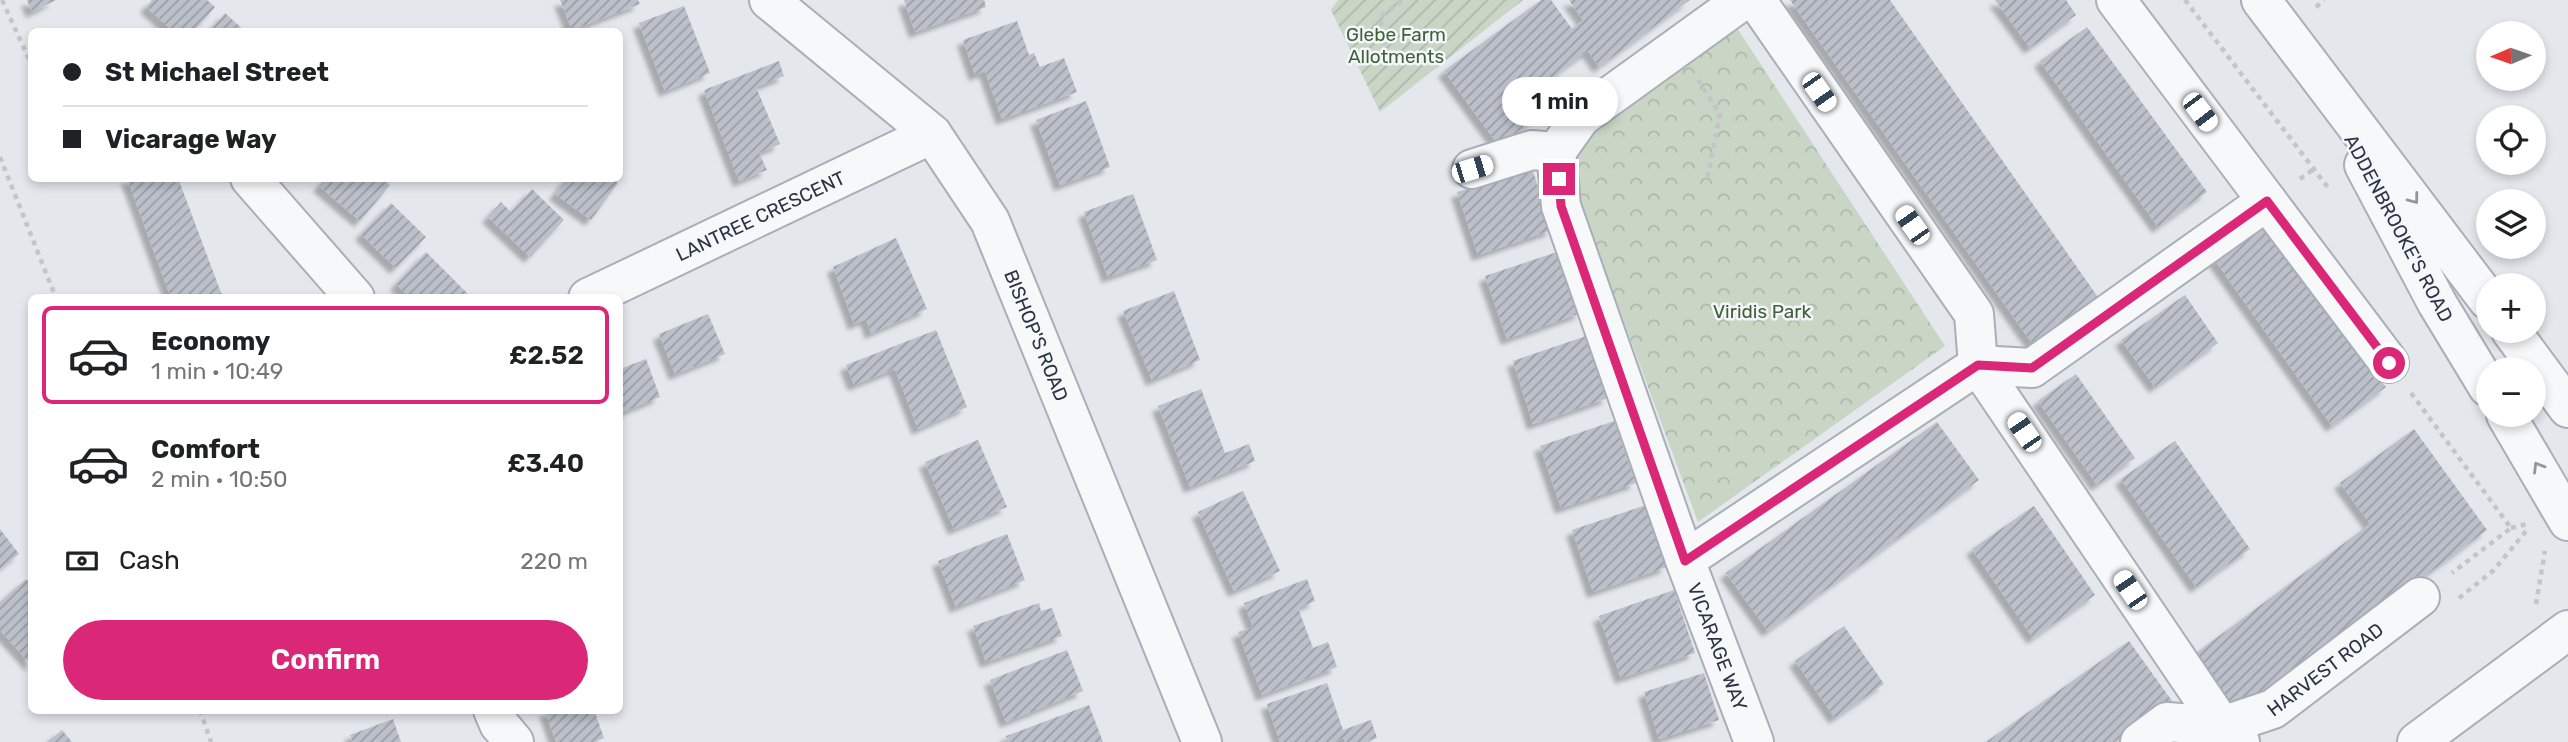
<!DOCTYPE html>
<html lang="en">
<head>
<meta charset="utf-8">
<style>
  :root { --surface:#fff; --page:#f6f6f6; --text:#202124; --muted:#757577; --line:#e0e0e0; --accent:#db2777 }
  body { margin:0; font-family:Rubik,sans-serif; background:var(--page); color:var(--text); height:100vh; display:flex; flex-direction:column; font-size:26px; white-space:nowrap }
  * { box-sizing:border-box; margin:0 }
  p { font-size:23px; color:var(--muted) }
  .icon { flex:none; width:38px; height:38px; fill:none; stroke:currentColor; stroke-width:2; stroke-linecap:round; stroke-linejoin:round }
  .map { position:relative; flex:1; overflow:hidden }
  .sheet { position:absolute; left:28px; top:294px; width:595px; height:420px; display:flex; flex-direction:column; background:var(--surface); border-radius:10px; box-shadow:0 4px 10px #0003 }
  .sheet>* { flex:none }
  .banner { position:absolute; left:28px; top:28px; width:595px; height:154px; border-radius:10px; box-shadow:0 4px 10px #0003; display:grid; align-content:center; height:154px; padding:0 35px; background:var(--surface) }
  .needle { width:46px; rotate:268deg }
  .tools { position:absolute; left:2476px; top:21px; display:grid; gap:14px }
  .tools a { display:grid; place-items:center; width:70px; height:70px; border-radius:50%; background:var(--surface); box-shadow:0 4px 10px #0003; font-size:35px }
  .end { position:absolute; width:32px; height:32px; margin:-16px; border:9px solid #db2777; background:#fff; box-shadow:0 0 0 4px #fff }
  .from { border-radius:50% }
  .bubble { position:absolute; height:49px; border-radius:24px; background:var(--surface); box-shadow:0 4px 10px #0003; font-size:23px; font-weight:600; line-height:49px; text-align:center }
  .car { position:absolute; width:21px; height:42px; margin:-21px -10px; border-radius:9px; box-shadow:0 0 5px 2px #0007; background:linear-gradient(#fff 24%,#345 0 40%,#fff 0 76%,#345 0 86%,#fff 0) }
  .banner b { display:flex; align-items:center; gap:24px; height:66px; font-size:26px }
  .banner b+b { border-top:2px solid var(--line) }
  .banner i { width:18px; height:18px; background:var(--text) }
  ul { padding:12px 0 0; list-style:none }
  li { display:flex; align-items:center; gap:21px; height:98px; margin:0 14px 10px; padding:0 21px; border:4px solid transparent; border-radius:10px }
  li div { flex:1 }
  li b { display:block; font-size:26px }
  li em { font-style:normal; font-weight:600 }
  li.selected { border-color:var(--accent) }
  li>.icon { width:63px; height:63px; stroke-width:1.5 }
  .pay { display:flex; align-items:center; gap:18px; height:77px; padding:0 35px; font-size:26px }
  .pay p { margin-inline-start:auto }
  .action { display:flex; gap:14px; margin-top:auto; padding:14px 35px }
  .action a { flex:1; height:80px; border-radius:42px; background:var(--accent); color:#fff; font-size:28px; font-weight:600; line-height:80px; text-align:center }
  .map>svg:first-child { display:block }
  .park { fill:url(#park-crowns) }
  .garden { fill:url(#garden-furrows) }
  .building { fill:url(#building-hatch); filter:url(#shadow) }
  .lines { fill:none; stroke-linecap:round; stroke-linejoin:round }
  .minor-casing { stroke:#a9aeb7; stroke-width:42 }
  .path { stroke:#c2c5cb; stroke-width:4.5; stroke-dasharray:5 5; stroke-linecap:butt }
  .minor { stroke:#f7f8fa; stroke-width:38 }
  .oneway { stroke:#9196a0 }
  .route { stroke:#db2777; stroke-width:9 }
  .labels { text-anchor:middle; stroke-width:5; stroke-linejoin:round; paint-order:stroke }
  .park-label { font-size:19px; fill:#3f6138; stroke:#f4f6f9 }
  .street-label { font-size:19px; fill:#2b3445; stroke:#f4f6f9 }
</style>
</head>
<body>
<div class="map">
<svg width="2568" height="742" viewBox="0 0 2568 742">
  <defs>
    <pattern id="park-crowns" width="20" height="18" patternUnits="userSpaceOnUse" patternTransform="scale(1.75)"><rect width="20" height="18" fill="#c9d6c5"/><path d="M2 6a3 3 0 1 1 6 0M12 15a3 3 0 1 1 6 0" fill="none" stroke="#adb8ab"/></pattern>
    <pattern id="garden-furrows" width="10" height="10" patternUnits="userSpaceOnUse" patternTransform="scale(1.75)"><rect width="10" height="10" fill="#c9d6c5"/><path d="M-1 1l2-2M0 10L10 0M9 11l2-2" fill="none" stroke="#adb8ab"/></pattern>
    <pattern id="building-hatch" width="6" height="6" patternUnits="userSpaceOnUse" patternTransform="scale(1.75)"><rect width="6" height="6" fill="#bbc0ca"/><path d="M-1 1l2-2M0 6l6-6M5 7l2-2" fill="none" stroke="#989da6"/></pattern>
    <filter id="shadow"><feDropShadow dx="-6" dy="6" stdDeviation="2" flood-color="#0004"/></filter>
  </defs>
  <rect width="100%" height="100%" fill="#e4e7ec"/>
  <!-- park -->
  <polygon class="park" points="1735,25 1945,346 1698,522 1576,192 1574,156 1593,127"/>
  <!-- garden -->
  <polygon class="garden" points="1338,0 1523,0 1380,112 1331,10"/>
  <!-- building -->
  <g class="building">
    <polygon points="27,0 56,0 32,12"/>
    <polygon points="152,0 207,0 215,7 193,32 174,32 146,7"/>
    <polygon points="560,0 638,0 640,4 572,30"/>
    <polygon points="904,0 984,0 986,7 915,32"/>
    <polygon points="1541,0 1551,0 1572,29 1583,20 1569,0 1690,0 1599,67 1588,51 1536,89 1549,108 1499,146 1444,71"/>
    <polygon points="1790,0 1890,0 2100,300 2034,346"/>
    <polygon points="1995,0 2066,0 2076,15 2030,48"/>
    <polygon points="684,6 710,73 665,91 639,23"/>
    <polygon points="225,13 246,32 209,32"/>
    <polygon points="1017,21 1029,55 1034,53 1040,67 1064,58 1077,92 1002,119 985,71 975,75 963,40"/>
    <polygon points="2087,27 2207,192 2158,227 2040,61"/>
    <polygon points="779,61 784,76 756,87 780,144 759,153 767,170 739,181 704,90"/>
    <polygon points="1086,101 1110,167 1060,185 1036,120"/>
    <polygon points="1532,168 1552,230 1478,255 1457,192"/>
    <polygon points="127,178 178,178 223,298 171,298"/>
    <polygon points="326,178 382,178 390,185 360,221 319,186"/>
    <polygon points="567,178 611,178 618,183 591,220 555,194"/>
    <polygon points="532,189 564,220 530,257 488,217 501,202 511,212"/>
    <polygon points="1133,194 1157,260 1108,277 1084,212"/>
    <polygon points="391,203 426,237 396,268 361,234"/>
    <polygon points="2268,221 2386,387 2332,426 2214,259"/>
    <polygon points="896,238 927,309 871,333 866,319 854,324 833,267"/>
    <polygon points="1560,251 1581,313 1507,339 1485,276"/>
    <polygon points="426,252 472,298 410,298 396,284"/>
    <polygon points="1174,291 1200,360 1152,380 1123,311"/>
    <polygon points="2185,295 2218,343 2155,387 2121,340"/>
    <polygon points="708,314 725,354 675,374 659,334"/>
    <polygon points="936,330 967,407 918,429 895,369 854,385 846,365"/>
    <polygon points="1586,336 1608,398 1533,424 1513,361"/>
    <polygon points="646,359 660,397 620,413 620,369"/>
    <polygon points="2076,374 2135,458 2097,485 2038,401"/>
    <polygon points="1201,389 1225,453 1249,444 1255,461 1190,487 1158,406"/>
    <polygon points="1614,421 1636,483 1561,508 1540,446"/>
    <polygon points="1937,422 1979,480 1768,631 1726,573"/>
    <polygon points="2414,429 2487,530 2237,716 2192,656 2370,524 2340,483"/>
    <polygon points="978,440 1007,507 954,529 925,462"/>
    <polygon points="2175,441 2250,549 2196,587 2121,479"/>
    <polygon points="1243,491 1280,571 1234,591 1198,512"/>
    <polygon points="1646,505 1667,567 1593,592 1572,530"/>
    <polygon points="2034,506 2095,595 2033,638 1972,549"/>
    <polygon points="0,529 19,554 0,569"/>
    <polygon points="1007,534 1025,580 956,607 938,561"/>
    <polygon points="26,579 32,585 32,666 0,630 0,602"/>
    <polygon points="1307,579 1315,601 1298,608 1313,648 1328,642 1337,667 1262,695 1238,632 1253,627 1244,603"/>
    <polygon points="1674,590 1695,653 1621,678 1599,616"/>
    <polygon points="1039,603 1041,611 1052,608 1062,636 986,662 973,626"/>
    <polygon points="1844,626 1884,684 1835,718 1795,661"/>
    <polygon points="2129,641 2172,701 2114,742 1986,742"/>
    <polygon points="1067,650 1083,691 1006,722 990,680"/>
    <polygon points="1704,673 1719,720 1659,739 1644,692"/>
    <polygon points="1327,683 1343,730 1371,720 1377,738 1365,742 1345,742 1344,738 1333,742 1280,742 1267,704"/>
    <polygon points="1089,705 1103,742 1008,742 1006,736"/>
    <polygon points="545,710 594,710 604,738 594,742 556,742"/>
    <polygon points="393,719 401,742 353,742 350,735"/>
    <polygon points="62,730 72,742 47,742"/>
  </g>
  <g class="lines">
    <defs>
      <g id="minor">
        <path id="s1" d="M769,0L932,134L990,221L1202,742"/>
        <polyline points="1756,0 1974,314 1978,365 2222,726 2240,742"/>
        <polyline points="2116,0 2267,201"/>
        <polyline points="2261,0 2488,300"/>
        <path id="s2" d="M1556,152L1561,206L1685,560L1754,742"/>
        <polyline points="1556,152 1581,117 1743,0"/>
        <polyline points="2364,165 2437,303 2488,387"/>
        <polyline points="1472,169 1532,150 1556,152"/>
        <polyline points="250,178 355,298"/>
        <path id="s3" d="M588,298L932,134"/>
        <polyline points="2511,331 2568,408"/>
        <polyline points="1978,365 2032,368 2267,201 2389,363"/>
        <polyline points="2506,415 2568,521"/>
        <polyline points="1685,560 1978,365"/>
        <polyline points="493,710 499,724 514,742"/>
        <path id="s4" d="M2140,742L2167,722L2222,726L2273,709L2420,597"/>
        <polyline points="2417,742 2568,630"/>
      </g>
    </defs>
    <!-- minor casing -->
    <use href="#minor" class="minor-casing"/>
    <!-- path -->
    <g class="path">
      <polyline points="2,0 32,66"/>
      <polyline points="2185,0 2329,189"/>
      <polyline points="2316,7 2324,0"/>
      <polyline points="1385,45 1380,17 1403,0"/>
      <polyline points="1698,80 1720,114 1707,180"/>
      <polyline points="0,157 56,298"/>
      <polyline points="2300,179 2314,169"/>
      <polyline points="2411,393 2511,528 2452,573"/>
      <polyline points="2511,528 2527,524"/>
      <polyline points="2459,598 2493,571 2527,530"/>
      <polyline points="2536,604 2545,551"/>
      <polyline points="200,710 211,742"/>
    </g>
    <!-- minor -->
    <use href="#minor" class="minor"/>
  </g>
  <!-- one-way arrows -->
  <defs><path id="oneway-chevron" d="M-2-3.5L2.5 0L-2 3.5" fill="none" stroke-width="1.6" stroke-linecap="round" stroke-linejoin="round" transform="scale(1.75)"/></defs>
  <g class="oneway">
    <use href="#oneway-chevron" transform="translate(2414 199) rotate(53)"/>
    <use href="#oneway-chevron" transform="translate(2538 467) rotate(-121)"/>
  </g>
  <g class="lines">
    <!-- route -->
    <polyline class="route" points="1559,179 1561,206 1685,561 1978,365 2032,368 2267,201 2389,363"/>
  </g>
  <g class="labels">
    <!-- park labels -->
    <g class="park-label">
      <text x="1396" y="41">Glebe Farm<tspan x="1396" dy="22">Allotments</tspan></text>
      <text x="1762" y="318">Viridis Park</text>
    </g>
    <!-- street labels -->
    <g class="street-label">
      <text dy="7" stroke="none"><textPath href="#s3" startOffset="191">LANTREE CRESCENT</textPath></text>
      <text transform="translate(2399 228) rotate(62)" y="7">ADDENBROOKE'S ROAD</text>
      <text dy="7" stroke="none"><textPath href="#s1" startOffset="439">BISHOP'S ROAD</textPath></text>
      <text dy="7" stroke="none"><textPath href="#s2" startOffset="522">VICARAGE WAY</textPath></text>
      <text dy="7" stroke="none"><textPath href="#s4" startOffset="208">HARVEST ROAD</textPath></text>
    </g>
  </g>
</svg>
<div class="tools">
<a><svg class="needle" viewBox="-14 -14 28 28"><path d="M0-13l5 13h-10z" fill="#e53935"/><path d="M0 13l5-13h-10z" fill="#757577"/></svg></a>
<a><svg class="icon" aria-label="locate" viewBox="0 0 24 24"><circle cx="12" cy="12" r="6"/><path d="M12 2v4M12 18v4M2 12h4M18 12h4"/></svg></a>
<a><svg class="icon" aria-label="layers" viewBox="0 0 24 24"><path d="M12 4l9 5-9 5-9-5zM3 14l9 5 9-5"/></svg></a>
<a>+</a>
<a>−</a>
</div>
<i class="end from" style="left:2389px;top:363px"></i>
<i class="end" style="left:1559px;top:179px"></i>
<div class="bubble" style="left:1502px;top:77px;width:116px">1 min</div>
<i class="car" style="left:1819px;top:92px;rotate:145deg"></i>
<i class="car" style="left:2200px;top:112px;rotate:143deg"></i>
<i class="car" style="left:1472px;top:169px;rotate:73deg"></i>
<i class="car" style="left:1912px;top:225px;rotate:325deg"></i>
<i class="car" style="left:2024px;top:432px;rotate:326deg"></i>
<i class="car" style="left:2130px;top:590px;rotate:326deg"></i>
<div class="banner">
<b><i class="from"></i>St Michael Street</b>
<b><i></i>Vicarage Way</b>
</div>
<section class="sheet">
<ul>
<li class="selected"><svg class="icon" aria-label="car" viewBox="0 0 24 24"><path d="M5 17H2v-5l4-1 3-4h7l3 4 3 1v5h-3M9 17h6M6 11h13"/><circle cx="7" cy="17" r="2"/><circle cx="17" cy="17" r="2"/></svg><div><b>Economy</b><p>1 min · 10:49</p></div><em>£2.52</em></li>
<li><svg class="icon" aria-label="car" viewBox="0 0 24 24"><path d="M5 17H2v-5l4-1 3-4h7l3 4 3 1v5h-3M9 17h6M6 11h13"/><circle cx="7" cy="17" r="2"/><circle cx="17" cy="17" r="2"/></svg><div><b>Comfort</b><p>2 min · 10:50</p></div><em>£3.40</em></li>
</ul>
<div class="pay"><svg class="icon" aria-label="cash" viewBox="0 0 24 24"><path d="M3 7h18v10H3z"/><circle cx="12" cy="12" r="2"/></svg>Cash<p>220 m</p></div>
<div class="action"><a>Confirm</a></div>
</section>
</div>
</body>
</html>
